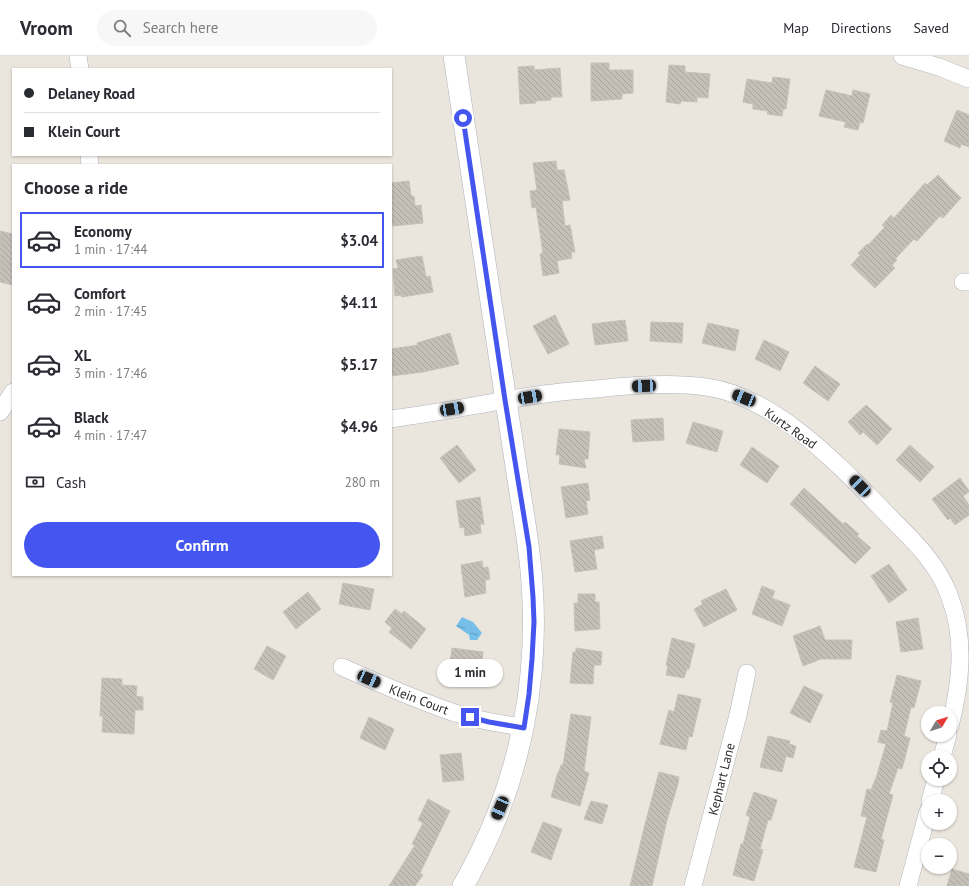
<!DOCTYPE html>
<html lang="en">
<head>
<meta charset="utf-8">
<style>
  :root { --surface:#fff; --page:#f7f7f7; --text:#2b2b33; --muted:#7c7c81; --line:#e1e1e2; --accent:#4556f0 }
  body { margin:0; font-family:"PT Sans",sans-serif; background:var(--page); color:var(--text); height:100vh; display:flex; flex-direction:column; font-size:15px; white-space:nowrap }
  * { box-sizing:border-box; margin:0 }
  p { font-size:13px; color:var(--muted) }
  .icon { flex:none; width:22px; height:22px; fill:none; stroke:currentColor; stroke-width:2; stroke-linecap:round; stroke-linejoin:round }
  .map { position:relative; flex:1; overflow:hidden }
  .drawer { position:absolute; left:12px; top:108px; width:380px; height:412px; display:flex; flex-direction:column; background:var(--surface); border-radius:0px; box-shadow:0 1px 3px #0004 }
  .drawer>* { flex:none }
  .hud { position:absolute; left:12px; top:12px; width:380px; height:88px; border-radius:0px; box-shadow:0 1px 3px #0004; display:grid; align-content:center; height:88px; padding:0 12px; background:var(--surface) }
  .needle { width:26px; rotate:51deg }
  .controls { position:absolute; left:921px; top:650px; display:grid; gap:8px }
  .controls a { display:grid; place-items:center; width:36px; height:36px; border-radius:50%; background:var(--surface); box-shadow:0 1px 3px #0004; font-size:20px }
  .end { position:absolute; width:18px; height:18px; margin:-9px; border:5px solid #4556f0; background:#fff; box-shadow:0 0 0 2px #fff }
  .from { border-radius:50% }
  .bubble { position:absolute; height:28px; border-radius:14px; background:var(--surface); box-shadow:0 1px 3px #0004; font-size:13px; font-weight:700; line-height:28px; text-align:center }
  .car { position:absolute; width:12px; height:24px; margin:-12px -6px; border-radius:5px; box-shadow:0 0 3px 1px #0007; background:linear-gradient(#222 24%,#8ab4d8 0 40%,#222 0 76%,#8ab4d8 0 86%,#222 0) }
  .hud b { display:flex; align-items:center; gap:14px; height:38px; font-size:15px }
  .hud b+b { border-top:1px solid var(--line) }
  .hud i { width:10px; height:10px; background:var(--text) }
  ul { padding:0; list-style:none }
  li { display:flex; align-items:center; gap:12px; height:56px; margin:0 8px 6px; padding:0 4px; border:2px solid transparent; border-radius:0px }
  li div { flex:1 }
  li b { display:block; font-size:15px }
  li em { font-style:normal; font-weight:700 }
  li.selected { border-color:var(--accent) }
  li>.icon { width:36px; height:36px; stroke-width:1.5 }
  h2 { padding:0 12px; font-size:18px; line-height:48px }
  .pay { display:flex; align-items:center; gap:10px; height:44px; padding:0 12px; font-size:15px }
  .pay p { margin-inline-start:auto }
  .primary-button { display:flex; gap:8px; margin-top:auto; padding:8px 12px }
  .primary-button a { flex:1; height:46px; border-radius:24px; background:var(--accent); color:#fff; font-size:16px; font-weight:700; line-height:46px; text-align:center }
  header { display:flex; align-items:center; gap:24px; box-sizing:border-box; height:56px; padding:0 20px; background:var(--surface); border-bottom:1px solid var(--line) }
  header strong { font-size:19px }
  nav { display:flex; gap:22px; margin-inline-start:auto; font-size:14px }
  .search { width:280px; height:36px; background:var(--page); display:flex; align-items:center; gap:10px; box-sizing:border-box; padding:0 14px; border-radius:22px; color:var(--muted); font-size:15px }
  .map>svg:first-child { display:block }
  .water { fill:url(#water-ripples) }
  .building { fill:url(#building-back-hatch); stroke:#c6c2b6 }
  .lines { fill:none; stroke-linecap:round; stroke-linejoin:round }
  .minor-casing { stroke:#b0b2bd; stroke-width:18 }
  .tertiary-casing { stroke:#b0b2bd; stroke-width:22 }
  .minor { stroke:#fff; stroke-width:17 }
  .tertiary { stroke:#fff; stroke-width:21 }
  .route { stroke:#4556f0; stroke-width:5 }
  .labels { text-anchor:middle; stroke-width:3; stroke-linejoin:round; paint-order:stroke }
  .street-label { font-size:13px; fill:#2a2a2a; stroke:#fff }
</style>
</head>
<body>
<header>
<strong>Vroom</strong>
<div class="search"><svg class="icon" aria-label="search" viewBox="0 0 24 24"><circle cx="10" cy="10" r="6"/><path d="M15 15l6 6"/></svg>Search here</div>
<nav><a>Map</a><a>Directions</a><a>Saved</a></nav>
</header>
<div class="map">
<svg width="969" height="830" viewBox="0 0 969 830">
  <defs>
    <pattern id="water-ripples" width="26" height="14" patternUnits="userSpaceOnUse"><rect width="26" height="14" fill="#75bfe8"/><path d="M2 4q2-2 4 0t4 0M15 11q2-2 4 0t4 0" fill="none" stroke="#609bbc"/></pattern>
    <pattern id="building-back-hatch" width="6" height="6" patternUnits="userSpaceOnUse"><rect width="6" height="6" fill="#c4c0b8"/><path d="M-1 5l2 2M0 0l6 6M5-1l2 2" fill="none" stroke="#a9a59e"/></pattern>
  </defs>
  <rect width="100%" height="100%" fill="#ebe6dd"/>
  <!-- water -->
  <polygon class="water" points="462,561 473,566 482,577 477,584 470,584 469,579 456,570"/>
  <!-- building -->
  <g class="building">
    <polygon points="591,7 609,7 609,14 633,14 633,37 622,38 622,43 591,45"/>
    <polygon points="669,9 685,10 685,16 710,18 708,42 697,41 697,46 681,45 680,48 666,46"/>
    <polygon points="534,10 534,14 560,12 562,41 551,41 551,44 535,45 536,47 520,48 518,11"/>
    <polygon points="773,21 790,23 786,53 783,53 782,60 767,58 768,55 753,53 753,48 743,46 747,23 772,27"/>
    <polygon points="826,34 852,40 853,34 870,38 863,67 860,66 858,74 844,71 846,66 819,60"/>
    <polygon points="957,54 969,59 969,91 961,88 960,92 944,85"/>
    <polygon points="556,105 557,114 564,114 570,144 562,145 565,170 570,169 575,196 571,196 572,202 557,205 559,217 543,220 540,198 543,197 536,151 532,152 530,135 537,134 533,107"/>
    <polygon points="938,119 961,142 943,162 940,160 917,185 914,183 895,203 897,204 892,209 895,212 875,232 851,209 860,199 858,197 867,188 868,189 885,171 882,169 891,159 894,162 925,127 927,129"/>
    <polygon points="409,125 411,140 414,140 415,150 421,149 423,167 393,170 393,169 391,169 391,127"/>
    <polygon points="0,175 13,178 13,229 0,226"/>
    <polygon points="422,200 426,221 430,220 433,236 402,241 401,239 395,240 393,213 398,212 396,204"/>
    <polygon points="555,259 569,288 548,298 533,270"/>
    <polygon points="625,264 628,285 595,289 592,268"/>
    <polygon points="651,266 683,267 682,287 650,285"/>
    <polygon points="708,267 739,274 735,295 702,287"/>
    <polygon points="450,277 459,308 423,316 391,320 391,293 418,289 417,287"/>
    <polygon points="764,284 789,296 780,315 755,303"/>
    <polygon points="815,310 840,328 828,345 803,327"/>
    <polygon points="866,349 892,373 877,389 863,376 860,379 848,366"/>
    <polygon points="663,362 664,384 633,386 631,364"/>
    <polygon points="693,366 723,375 717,396 686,387"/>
    <polygon points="559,373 590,376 588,403 584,403 586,412 559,408 560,399 556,399"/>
    <polygon points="457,389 476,414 459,427 440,402"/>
    <polygon points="910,389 934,411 920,426 896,404"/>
    <polygon points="752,391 779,410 767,427 740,409"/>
    <polygon points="960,422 969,435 969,436 963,440 969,449 969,459 955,469 950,462 948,464 932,443"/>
    <polygon points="588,427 590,444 586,445 588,458 566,462 561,431"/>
    <polygon points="804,432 843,468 845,466 859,478 857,480 871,492 855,508 790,448"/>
    <polygon points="480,441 484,468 480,468 481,477 465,480 464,471 460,472 456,445"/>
    <polygon points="602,480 604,492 594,494 597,513 575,516 570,485"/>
    <polygon points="482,505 483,512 488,511 490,523 485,524 486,537 465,541 461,509"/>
    <polygon points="889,508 907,534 889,547 871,520"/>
    <polygon points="343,527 374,533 370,554 339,548"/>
    <polygon points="762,530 775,535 772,542 790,549 782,570 752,558"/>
    <polygon points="726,533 737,554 704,571 694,553 703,548 701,545"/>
    <polygon points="308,536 321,553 296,573 283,556"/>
    <polygon points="578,538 595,538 595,546 599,546 600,573 575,575 574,547 578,547"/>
    <polygon points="395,553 402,558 404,555 426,573 411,593 389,576 392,572 385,566"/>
    <polygon points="918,562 923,593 901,596 896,566"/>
    <polygon points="820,570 825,584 852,584 851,603 821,603 803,610 793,580"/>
    <polygon points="672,582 695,588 689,613 687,613 684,622 666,619 668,610 666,609"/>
    <polygon points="267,590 286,600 273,624 254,613"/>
    <polygon points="452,592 483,596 481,618 449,615"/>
    <polygon points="576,592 602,596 601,609 594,609 593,628 570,627 573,596 576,596"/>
    <polygon points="897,619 921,625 914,652 911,651 904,680 910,682 902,713 898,712 889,738 893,739 881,783 884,784 876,816 854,811 867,761 861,760 867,733 871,734 877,719 886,688 878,686 881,674 887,675 893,647 890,646"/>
    <polygon points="102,622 122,623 122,629 137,630 136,640 143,641 143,654 135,654 134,678 102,676 103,660 100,660"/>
    <polygon points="804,630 823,639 810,667 790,657"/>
    <polygon points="678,638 701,643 692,681 689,680 686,694 660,688 669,654 674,656"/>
    <polygon points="571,658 591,661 584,715 589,717 580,750 551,741 558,716 559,716 561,709 563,709"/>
    <polygon points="369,661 394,673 385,694 360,682"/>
    <polygon points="768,680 790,685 789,688 796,690 793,702 786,700 782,716 760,711"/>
    <polygon points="461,697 464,724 443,726 440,699"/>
    <polygon points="659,716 679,721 678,728 667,764 652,830 630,830 645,768"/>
    <polygon points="754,736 777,744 771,764 768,764 760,793 763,794 754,825 733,819 741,788 743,788 750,761 746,759"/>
    <polygon points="428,743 450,755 420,817 423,819 415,830 389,830 415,789 412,788 423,767 418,764"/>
    <polygon points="591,745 608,749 602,768 584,763"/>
    <polygon points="543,766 562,773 551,804 531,796"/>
    <polygon points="952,813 969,818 969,830 947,830"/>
  </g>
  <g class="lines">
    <defs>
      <g id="minor">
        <polyline points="78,0 80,13"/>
        <polyline points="902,0 939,11 969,23"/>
        <polyline points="89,99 90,109"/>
        <polyline points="963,226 969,226"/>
        <polyline points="0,356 13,336"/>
        <path d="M391,363C418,359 445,355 472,350C499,345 526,340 553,337C568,335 582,334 596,333C631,329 671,326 706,331C773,340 834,404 880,451C906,478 936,503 949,539C966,582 961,627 950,670"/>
        <path d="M342,611C379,627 416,644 455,657C477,664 500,668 524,671"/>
        <polyline points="942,701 948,679"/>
        <polyline points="930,745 936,723"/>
        <polyline points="693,830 738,659 747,617"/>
        <polyline points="908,830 928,755"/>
      </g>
      <path id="tertiary" d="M454,0C470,104 485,208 501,312C507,351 513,391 519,430C524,462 530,494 532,527C539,621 521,716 479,800C474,810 469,820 463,830"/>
    </defs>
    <!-- minor casing -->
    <use href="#minor" class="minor-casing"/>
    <!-- tertiary casing -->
    <use href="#tertiary" class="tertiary-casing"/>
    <!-- minor -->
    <use href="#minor" class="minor"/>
    <!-- tertiary -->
    <use href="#tertiary" class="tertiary"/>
  </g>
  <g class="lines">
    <!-- route -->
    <polyline class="route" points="463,62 505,344 529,491 533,541 534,566 532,603 529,638 524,672 489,666 470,661"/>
  </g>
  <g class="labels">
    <!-- street labels -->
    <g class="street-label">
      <text transform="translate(791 372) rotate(35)" y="5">Kurtz Road</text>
      <text transform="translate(419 643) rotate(21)" y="5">Klein Court</text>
      <text transform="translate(721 723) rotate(-76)" y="5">Kephart Lane</text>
    </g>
  </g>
</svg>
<div class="controls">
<a><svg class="needle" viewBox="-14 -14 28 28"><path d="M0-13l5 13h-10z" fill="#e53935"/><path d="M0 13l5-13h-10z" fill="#7c7c81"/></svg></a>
<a><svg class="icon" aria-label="locate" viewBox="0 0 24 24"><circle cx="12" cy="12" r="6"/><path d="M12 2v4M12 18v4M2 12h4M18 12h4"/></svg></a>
<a>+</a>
<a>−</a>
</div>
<i class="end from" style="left:463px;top:62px"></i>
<i class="end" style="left:470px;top:661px"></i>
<div class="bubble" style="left:437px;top:603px;width:66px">1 min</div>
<i class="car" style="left:644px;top:330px;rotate:268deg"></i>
<i class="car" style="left:530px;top:341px;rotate:80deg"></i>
<i class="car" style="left:744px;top:342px;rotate:292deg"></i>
<i class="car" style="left:452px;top:353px;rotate:80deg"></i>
<i class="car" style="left:860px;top:430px;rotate:315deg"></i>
<i class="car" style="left:369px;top:623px;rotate:114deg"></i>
<i class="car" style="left:500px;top:752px;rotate:203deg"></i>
<div class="hud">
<b><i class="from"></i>Delaney Road</b>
<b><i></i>Klein Court</b>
</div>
<section class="drawer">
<h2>Choose a ride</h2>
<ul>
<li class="selected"><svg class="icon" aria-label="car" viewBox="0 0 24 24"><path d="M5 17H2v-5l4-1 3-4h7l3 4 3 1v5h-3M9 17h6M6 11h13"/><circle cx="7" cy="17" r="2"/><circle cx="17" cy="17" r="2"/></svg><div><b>Economy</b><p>1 min · 17:44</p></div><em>$3.04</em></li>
<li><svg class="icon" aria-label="car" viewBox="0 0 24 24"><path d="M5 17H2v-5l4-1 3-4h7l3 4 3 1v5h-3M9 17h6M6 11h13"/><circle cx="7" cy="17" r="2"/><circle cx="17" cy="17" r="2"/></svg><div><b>Comfort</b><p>2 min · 17:45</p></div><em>$4.11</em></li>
<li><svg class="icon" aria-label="car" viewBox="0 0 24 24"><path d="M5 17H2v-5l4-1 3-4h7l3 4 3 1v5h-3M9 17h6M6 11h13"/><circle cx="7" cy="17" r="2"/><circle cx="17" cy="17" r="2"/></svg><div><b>XL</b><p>3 min · 17:46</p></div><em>$5.17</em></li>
<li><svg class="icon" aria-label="car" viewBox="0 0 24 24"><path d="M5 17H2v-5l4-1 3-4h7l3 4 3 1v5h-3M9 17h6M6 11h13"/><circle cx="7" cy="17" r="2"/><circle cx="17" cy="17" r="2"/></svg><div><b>Black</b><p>4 min · 17:47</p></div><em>$4.96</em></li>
</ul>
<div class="pay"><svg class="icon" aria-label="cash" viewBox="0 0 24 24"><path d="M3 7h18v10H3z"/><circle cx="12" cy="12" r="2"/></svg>Cash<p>280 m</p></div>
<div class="primary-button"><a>Confirm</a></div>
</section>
</div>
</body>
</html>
